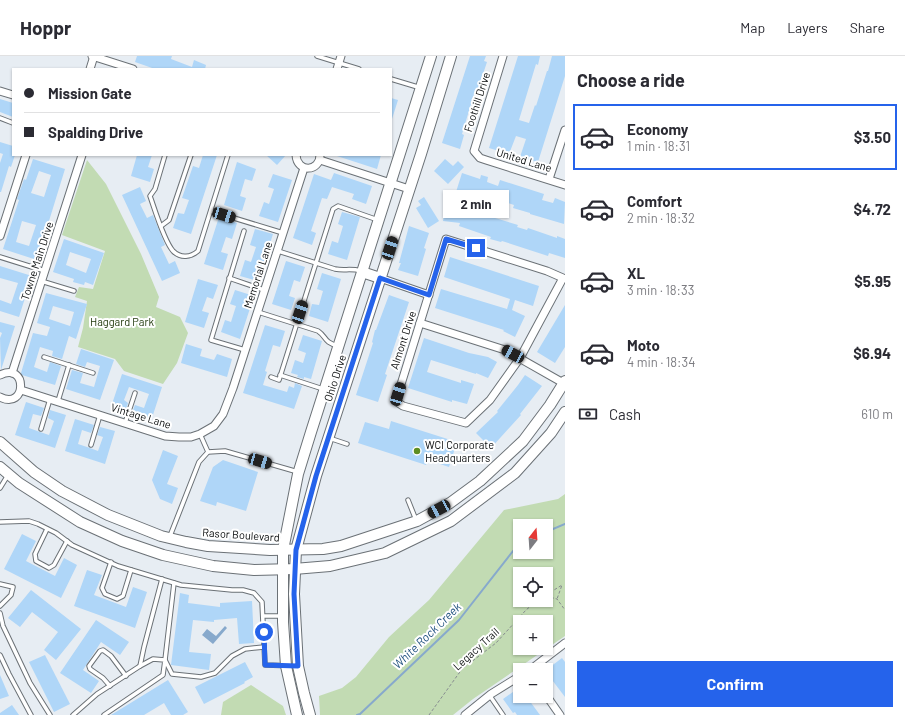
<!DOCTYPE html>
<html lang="en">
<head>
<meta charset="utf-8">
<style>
  :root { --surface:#fff; --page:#f7f7f7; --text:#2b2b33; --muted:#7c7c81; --line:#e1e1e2; --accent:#2563eb }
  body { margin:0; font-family:Barlow,sans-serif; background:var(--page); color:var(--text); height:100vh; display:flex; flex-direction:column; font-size:15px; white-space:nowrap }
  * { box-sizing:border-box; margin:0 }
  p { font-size:13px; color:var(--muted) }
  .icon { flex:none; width:22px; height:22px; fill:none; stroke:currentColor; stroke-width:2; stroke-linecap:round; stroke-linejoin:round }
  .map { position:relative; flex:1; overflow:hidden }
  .details { display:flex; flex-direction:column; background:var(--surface); width:340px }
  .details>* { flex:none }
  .top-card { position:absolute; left:12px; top:12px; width:380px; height:88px; border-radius:0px; box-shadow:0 1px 3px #0004; display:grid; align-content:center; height:88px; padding:0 12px; background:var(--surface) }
  .needle { width:26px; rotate:17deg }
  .tools { position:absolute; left:513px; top:463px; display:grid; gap:8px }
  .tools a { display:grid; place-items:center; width:40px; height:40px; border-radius:0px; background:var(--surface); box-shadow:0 1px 3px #0004; font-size:20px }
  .end { position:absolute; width:18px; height:18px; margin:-9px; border:5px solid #2563eb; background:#fff; box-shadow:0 0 0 2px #fff }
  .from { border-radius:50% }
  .bubble { position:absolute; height:28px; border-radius:0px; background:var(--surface); box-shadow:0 1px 3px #0004; font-size:13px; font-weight:700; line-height:28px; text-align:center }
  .car { position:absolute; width:12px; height:24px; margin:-12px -6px; border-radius:5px; box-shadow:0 0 3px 1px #0007; background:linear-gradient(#222 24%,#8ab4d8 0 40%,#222 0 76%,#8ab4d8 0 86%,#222 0) }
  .top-card b { display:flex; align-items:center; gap:14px; height:38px; font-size:15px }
  .top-card b+b { border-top:1px solid var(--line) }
  .top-card i { width:10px; height:10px; background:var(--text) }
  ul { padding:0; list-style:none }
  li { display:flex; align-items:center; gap:12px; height:66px; margin:0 8px 6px; padding:0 4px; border:2px solid transparent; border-radius:0px }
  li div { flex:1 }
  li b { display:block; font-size:15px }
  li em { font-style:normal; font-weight:700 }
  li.current { border-color:var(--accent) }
  li>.icon { width:36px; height:36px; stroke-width:1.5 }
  h2 { padding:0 12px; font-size:18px; line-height:48px }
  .pay { display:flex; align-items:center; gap:10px; height:44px; padding:0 12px; font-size:15px }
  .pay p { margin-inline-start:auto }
  .cta { display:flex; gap:8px; margin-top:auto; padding:8px 12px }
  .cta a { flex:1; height:46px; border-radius:0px; background:var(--accent); color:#fff; font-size:16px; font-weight:700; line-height:46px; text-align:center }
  header { display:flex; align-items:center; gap:24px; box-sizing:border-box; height:56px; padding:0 20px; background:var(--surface); border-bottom:1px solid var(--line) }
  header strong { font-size:19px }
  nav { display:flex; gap:22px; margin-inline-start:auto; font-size:14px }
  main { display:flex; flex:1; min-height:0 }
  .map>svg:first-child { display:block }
  .green { fill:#c2dbb3; fill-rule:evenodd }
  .water { fill:#87a9cc }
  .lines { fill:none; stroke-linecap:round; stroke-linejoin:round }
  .stream { stroke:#87a9cc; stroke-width:2 }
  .building { fill:#afd6f8; fill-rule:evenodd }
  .lane-casing { stroke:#6b7176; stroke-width:5.5 }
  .street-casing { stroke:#6b7176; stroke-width:9 }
  .secondary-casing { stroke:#6b7176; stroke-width:12 }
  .path { stroke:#868b8f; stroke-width:1; stroke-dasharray:3 2; stroke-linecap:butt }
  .lane { stroke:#fff; stroke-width:3.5 }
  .street { stroke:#fff; stroke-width:7 }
  .secondary { stroke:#fff; stroke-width:10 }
  .route { stroke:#2563eb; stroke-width:5 }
  .poi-dot { fill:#5e8d21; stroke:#fff; stroke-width:1.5 }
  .labels { text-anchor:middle; stroke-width:4; stroke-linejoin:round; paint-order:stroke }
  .street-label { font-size:11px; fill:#090c0d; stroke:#fff }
  .park-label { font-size:11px; fill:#20380b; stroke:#fff }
  .poi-label { font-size:11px; fill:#090c0d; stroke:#fff; text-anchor:start }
  .water-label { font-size:12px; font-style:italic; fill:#1d4f7d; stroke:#fff }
</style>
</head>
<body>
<header>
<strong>Hoppr</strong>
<nav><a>Map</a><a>Layers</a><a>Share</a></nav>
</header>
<main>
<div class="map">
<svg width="565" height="659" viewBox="0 0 565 659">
  <rect width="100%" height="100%" fill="#e7edf3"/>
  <!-- green -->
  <g class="green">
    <polygon points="87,104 106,128 141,198 159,241 156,251 180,261 188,277 177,307 163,328 124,315 115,303 78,291 83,272 87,245 75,241 79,231 93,233 105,195 62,179"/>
    <path d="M565,438V580L473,643L453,659H320L319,640L342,632L356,621L389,581L429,544L504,454L558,443ZM520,470H546V496H520ZM520,518H546V544H520ZM520,566H546V592H520Z"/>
    <polygon points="251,629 283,650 286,659 221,659 223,646"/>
  </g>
  <!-- water -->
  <polygon class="water" points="225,570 227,572 213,588 202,579 207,573 216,580"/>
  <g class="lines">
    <!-- stream -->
    <g class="stream">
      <polyline points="546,476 565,468"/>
      <polyline points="357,659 360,658 459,564 513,495 520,490"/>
    </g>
  </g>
  <!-- building -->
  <g class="building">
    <polygon points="137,0 172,0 171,3 192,11 194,4 206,9 205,13 155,13 135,6"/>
    <polygon points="470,0 486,0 484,5 487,6 476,39 474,38 462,78 464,79 460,93 442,87"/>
    <polygon points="518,0 540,0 538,9 536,8 519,64 529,67 535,49 536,50 547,15 548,15 552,0 565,0 565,20 538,106 520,101 526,83 516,80 509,98 489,92"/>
    <polygon points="391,42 398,44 392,63 391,63"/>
    <polygon points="0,43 13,47 13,61 0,56"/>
    <polygon points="0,86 13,90 13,99 15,99 11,111 9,110 1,136 0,136 0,107 3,98 0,97"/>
    <polygon points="137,99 152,99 148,111 154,113 150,126 131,120"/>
    <polygon points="203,99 217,99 191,178 173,172 178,157 184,158 189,144 182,142 193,110 199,112"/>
    <polygon points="266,99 286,99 277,109"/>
    <polygon points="337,99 381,99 377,113 337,100"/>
    <path d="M33,103L65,113L37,204L3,193L19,144L17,143L24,123L26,124ZM39,115L51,119L44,141L31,137ZM22,165L36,169L29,190L16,186Z"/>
    <polygon points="445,103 453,110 458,105 464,111 448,128 434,115"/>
    <polygon points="237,106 256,113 252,125 245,123 240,140 246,142 242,155 224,149"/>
    <polygon points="334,117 372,130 366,148 352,143 354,138 332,131 327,143 322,142 311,175 316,177 312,189 293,182 314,118 331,124"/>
    <polygon points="462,117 480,123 481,119 488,121 487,126 498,130 500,124 544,138 542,144 553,147 555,142 565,146 564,168 530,158 530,157 513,152 514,149 490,141 490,144 472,139 471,141 456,136"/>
    <polygon points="273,118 292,124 278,166 259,160 264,146 269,148 274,133 268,131"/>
    <polygon points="140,131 146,145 140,148 147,162 153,159 165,189 161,191 169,208 175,205 180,217 162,225 122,139"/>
    <polygon points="424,141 439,165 428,172 416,152 421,149 418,145"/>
    <polygon points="446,145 459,147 459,151 518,169 517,171 527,174 528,172 557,182 557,180 565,183 565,202 549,197 548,200 502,185 501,186 490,183 491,181 459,170 460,167 443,165"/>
    <polygon points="342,156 360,161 347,204 328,198 332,185 338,187 343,170 338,168"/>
    <polygon points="219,161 237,167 232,183 226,181 221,196 228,198 223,214 204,208"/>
    <polygon points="409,170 429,177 424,192 426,193 418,220 398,214 401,207 399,207"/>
    <polygon points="255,173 273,178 258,225 240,220 245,204 251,206 256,191 250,189"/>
    <path d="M64,183L104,197L93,229L85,226L84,229L73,226L74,223L53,216ZM70,196L91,203L86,217L66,209Z"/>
    <polygon points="450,201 539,230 533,250 515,244 512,254 525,260 515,281 503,275 504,274 435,252 441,233 507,253 510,243 444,221"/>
    <polygon points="286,205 305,211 300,226 294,224 289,240 295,242 291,254 272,248"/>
    <polygon points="0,210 32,220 19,261 0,255 0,244 11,248 18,227 0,222"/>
    <polygon points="322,217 341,223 328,266 309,260 312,248 319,249 323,235 317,233"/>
    <polygon points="198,223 218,229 213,243 207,241 202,255 209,257 204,272 185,266"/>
    <polygon points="235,234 254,240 240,283 221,276 225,264 231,266 236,250 230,248"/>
    <path d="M46,237L87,248L76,283L69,280L62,303L52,300L53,295L40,291L34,311L47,316L50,306L61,310L55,329L22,319L21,317L33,277L47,280L50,271L37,267ZM53,250L74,256L70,270L49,263Z"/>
    <polygon points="389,239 409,246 385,318 387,319 378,346 356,339 373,287 372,286 375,274 376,274"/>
    <polygon points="565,249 565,291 555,307 537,296"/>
    <polygon points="0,266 15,270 1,314 0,282 2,277 0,276"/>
    <polygon points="265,269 285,275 280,291 273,289 265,315 267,316 263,329 287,336 289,330 294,332 295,327 302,330 294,353 243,337"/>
    <polygon points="303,279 322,285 311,323 304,321 304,323 297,321 298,319 291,317 295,304 303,307 306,297 298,294"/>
    <polygon points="424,282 469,297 488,301 497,306 488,322 476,317 476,318 431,304 427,316 461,327 461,324 474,328 467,348 452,344 452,346 408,332"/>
    <polygon points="186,288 202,293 200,300 214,304 217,298 232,303 227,321 181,307"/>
    <polygon points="81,293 114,304 100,344 66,333 72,314 83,317 80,327 94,331 100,310 87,306 85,311 76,308"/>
    <polygon points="122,318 162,331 151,365 131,359 135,349 144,352 149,338 129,331 124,344 128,347 125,356 111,351"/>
    <polygon points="525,319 542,330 520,358 521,359 491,392 476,377 498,356 497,355 518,329"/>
    <polygon points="26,346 44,352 41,360 33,358 29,372 40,376 49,379 54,365 48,362 50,354 66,359 55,392 15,379"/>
    <polygon points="75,363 94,369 91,377 82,374 78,388 90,392 98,395 103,381 97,379 100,371 115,375 105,408 65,395"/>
    <polygon points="391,365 457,386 449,411 428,404 426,409 358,387 365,366 389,373"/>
    <polygon points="163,394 178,400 167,428 178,432 172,448 160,443 152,424"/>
    <polygon points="223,404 258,416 246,455 217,446 216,450 200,445 213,411"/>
    <polygon points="22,478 36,485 26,505 55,520 64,502 77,509 61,542 4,513"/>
    <polygon points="87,514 102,519 94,539 126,551 133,531 147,536 135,572 74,550"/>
    <polygon points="31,534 81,573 56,604 44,594 58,576 32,556 20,571 8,562"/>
    <polygon points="180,537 189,539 188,547 220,551 220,547 252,545 254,587 239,588 237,562 214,564 214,566 193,564 189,596 211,598 209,614 171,609"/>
    <polygon points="96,564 129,586 120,599 101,586 83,614 99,625 91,637 60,617"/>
    <polygon points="45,599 70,648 54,656 29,606"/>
    <polygon points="562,602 565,606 565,641 546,616 546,614"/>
    <polygon points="245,606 253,621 244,626 245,627 204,648 195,631"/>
    <polygon points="0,619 9,640 0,643"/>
    <polygon points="168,624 188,656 183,659 171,659 164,647 144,659 111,659"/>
    <polygon points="520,631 520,640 526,640 540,659 517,659 515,656 513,657 503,643"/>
    <polygon points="12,649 19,659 0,659 0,657"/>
  </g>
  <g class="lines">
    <defs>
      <g id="lane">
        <polyline points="317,0 359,13"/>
        <polyline points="391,23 421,32"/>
        <polyline points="0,62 13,67"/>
        <path d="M165,99L155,133L150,140C155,154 164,185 173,195C181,203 191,201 198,195L228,99"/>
        <polyline points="211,155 283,177"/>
        <polyline points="161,170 169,164 191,99"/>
        <polyline points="244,175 211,284 245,294"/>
        <path d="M278,195L335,213C345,215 350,212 361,215"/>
        <polyline points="0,201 45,215"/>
        <polyline points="229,222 264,234"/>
        <polyline points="41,225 74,235"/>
        <path d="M258,256L318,275C327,281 323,286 338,290"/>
        <polyline points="44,301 93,317"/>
        <polyline points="280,319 323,333"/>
        <polyline points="271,321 279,324 333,153 338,150 378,164"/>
        <polyline points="58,345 69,309"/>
        <polyline points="125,367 135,337"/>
        <polyline points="41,373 50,343"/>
        <polyline points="200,378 208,396"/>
        <polyline points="329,382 347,388"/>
        <polyline points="91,389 100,359"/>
        <polyline points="0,432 8,419"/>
        <polyline points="408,444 416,464"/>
        <polyline points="0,466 29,465 38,468 56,477 72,489 118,510 181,529 232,534 243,534 254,537 262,546 265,609 296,610"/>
        <polyline points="47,473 35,498 36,505 49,512 54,509 67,485"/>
        <polyline points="170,480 199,406 208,396 225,395 298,416"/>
        <polyline points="111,506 102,532 105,538 117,543 123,540 131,514"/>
        <polyline points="174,527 165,604 172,618 201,621 215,617 232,600 245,593 264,591"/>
        <polyline points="0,528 13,531 11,539 0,550"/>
        <polyline points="0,557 3,570 30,627 50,659"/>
        <polyline points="263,560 282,560"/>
        <polyline points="0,599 9,618 31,659"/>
        <polyline points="110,630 103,622 90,613 89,610 100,595 103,594 111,600 126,620"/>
        <polyline points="490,640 503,659"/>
        <polyline points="73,659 97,638 140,610 144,591 162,523"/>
        <polyline points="104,659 163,619 165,604 153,603 140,610"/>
      </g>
      <g id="street">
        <polyline points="92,0 133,13"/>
        <polyline points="503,0 474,95 480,102 486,104 565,129"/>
        <polyline points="90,13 94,0"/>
        <polyline points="337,13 341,0"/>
        <polyline points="0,35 13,39"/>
        <path d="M296,99C297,117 320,116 320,99"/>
        <polyline points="320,104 409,133"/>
        <polyline points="549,123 565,74"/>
        <polyline points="0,180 26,99"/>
        <polygon points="446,183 547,215 563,222 520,302 490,344 466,367 403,350 397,346 398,338"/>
        <polyline points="380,222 429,239"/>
        <polyline points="420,267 505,294 565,328"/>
        <polyline points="12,317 82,99"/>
        <path d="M0,319C28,305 27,355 0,341"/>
        <polyline points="21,334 165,380 179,381 191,381 200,378 214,370 223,358 233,332 304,112"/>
        <polyline points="530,614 565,587"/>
        <polyline points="546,639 560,659"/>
        <polyline points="465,659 491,638 520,620"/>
      </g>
      <g id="secondary">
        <polyline points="362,216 380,222"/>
        <polyline points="0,386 34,416 62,435 108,459 161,480 186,486 208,490 270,494 323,493 341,490 417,465 450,447 480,425 523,385 550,349 565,325"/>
        <polyline points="0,411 19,427 80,466 122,485 163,499 213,510 254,514 294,513 330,510 385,497 451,465 515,417 551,377 565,356"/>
        <polyline points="297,659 286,610 283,566 283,494 298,418 311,376 431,0"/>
        <polyline points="310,659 304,637 298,610 294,538 296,494 316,420 421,98 451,0"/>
      </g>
    </defs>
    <!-- lane casing -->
    <use href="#lane" class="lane-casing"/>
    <!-- street casing -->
    <use href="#street" class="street-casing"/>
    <!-- secondary casing -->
    <use href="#secondary" class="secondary-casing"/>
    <!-- path -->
    <g class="path">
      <polyline points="546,539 562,529 557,543"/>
      <polyline points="546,540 557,543 565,554"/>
      <polyline points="429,659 462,613 496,587 526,554 538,544"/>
    </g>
    <!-- lane -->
    <use href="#lane" class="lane"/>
    <!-- street -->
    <use href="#street" class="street"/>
    <!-- secondary -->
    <use href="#secondary" class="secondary"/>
  </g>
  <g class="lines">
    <!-- route -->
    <polyline class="route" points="264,576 265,609 298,610 294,538 296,494 316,420 380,222 429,239 446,183 476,192"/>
  </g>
  <!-- markers -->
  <circle class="poi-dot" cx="417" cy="395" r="4"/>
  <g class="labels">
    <!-- street labels -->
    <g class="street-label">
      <text transform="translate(477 46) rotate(-72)" y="4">Foothill Drive</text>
      <text transform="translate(524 104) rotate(17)" y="4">United Lane</text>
      <text transform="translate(37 205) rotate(-72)" y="4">Towne Main Drive</text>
      <text transform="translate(258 219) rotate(-72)" y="4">Memorial Lane</text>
      <text transform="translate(403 284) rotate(-72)" y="4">Almont Drive</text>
      <text transform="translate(335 322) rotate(-72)" y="4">Ohio Drive</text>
      <text transform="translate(141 360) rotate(17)" y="4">Vintage Lane</text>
      <text transform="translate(241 479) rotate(4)" y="4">Rasor Boulevard</text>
      <text transform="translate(476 593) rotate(-42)" y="4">Legacy Trail</text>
    </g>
    <!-- park labels -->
    <g class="park-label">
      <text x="122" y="270">Haggard Park</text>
    </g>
    <!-- poi labels -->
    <g class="poi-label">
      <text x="425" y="393">WCI Corporate<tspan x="425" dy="13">Headquarters</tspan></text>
    </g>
    <!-- water labels -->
    <g class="water-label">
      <text transform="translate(427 580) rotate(-44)" y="4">White Rock Creek</text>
    </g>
  </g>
</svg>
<div class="tools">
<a><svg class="needle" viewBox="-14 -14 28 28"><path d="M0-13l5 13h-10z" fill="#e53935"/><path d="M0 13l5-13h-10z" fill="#7c7c81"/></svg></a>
<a><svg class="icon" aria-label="locate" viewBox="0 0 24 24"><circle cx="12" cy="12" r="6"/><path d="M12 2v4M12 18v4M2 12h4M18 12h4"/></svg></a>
<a>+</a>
<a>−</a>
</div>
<i class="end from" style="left:264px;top:576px"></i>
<i class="end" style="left:476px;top:192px"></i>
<div class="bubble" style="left:443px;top:134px;width:66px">2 min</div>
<i class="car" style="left:224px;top:159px;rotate:107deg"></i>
<i class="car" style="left:390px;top:192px;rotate:18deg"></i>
<i class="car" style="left:300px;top:256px;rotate:18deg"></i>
<i class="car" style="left:513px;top:298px;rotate:298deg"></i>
<i class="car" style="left:398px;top:338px;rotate:17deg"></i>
<i class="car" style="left:260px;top:405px;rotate:106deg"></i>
<i class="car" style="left:439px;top:453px;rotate:242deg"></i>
<div class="top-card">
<b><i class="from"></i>Mission Gate</b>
<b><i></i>Spalding Drive</b>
</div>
</div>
<section class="details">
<h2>Choose a ride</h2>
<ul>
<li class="current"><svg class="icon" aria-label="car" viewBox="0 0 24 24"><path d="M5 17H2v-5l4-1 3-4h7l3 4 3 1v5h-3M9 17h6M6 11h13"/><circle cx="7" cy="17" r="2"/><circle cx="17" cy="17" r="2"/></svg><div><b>Economy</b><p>1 min · 18:31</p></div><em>$3.50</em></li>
<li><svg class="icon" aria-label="car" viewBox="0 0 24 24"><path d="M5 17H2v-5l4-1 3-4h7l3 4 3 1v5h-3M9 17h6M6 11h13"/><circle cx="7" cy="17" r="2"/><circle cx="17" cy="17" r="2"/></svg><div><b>Comfort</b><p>2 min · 18:32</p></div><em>$4.72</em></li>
<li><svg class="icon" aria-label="car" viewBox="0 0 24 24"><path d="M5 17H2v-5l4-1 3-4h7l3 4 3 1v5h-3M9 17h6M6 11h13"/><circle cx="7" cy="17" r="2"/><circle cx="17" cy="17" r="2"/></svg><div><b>XL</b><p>3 min · 18:33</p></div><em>$5.95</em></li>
<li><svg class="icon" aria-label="car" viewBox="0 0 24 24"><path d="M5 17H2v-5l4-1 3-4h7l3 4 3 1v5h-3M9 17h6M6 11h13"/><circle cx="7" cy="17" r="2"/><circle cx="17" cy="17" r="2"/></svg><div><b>Moto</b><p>4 min · 18:34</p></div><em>$6.94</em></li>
</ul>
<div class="pay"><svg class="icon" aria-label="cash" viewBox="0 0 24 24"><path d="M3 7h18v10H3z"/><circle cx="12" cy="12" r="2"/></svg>Cash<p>610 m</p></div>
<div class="cta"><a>Confirm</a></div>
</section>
</main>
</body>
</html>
